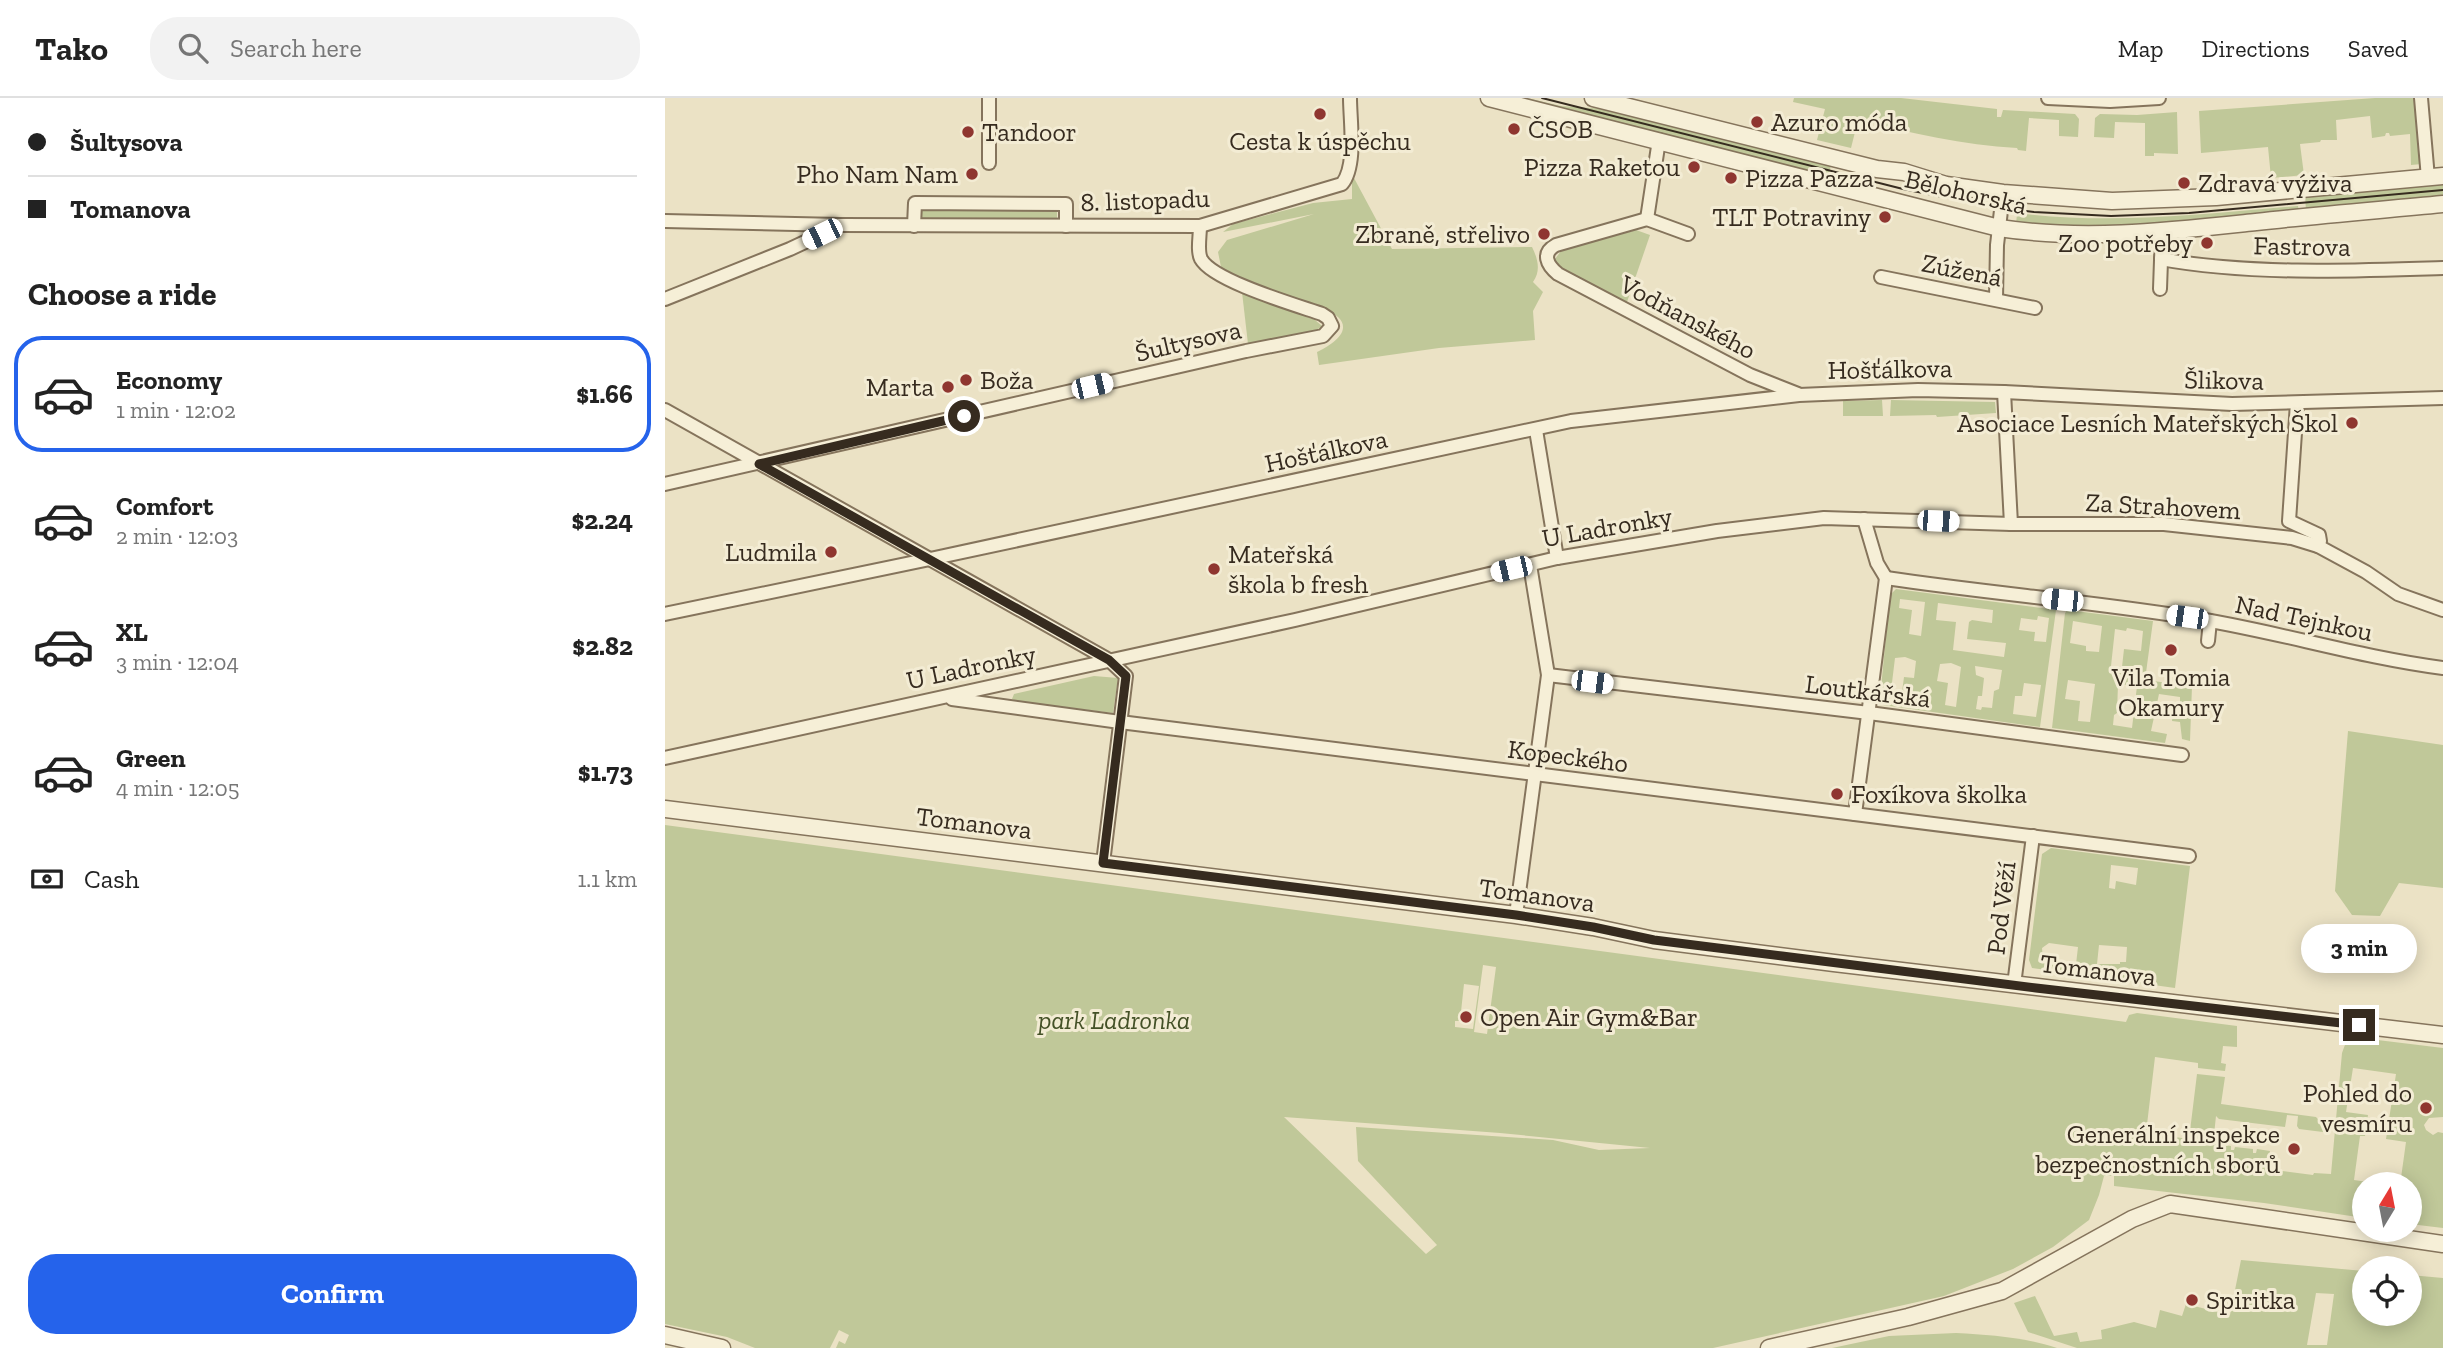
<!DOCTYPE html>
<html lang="en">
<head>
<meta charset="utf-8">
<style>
  :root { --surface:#fff; --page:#f2f2f2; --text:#222; --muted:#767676; --line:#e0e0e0; --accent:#2563eb }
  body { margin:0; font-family:"Zilla Slab",serif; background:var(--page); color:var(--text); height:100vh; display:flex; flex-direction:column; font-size:26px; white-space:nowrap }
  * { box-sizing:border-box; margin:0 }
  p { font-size:23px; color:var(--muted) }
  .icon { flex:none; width:38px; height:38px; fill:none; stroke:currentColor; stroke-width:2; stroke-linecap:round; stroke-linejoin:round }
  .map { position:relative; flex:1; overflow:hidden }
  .panel { display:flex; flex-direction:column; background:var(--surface); width:665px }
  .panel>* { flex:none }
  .guide { display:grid; align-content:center; height:154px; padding:0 28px; background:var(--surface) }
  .needle { width:46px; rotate:10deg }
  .tools { position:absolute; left:1687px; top:1074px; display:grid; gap:14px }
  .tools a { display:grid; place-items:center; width:70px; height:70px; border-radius:50%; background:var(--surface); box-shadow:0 4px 18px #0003; font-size:35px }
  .end { position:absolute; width:32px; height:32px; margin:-16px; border:9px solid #362b1f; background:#fff; box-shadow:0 0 0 4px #fff }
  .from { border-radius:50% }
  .bubble { position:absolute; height:49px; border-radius:24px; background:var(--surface); box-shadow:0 4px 18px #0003; font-size:23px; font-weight:800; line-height:49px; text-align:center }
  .car { position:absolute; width:21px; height:42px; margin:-21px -10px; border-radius:9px; box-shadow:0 0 5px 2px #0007; background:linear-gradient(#fff 24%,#345 0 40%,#fff 0 76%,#345 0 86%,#fff 0) }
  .guide b { display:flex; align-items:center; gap:24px; height:66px; font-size:26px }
  .guide b+b { border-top:2px solid var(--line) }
  .guide i { width:18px; height:18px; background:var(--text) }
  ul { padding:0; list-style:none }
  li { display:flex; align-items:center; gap:21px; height:116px; margin:0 14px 10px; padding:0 14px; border:4px solid transparent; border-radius:28px }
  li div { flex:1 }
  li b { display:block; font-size:26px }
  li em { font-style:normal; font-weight:800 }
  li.on { border-color:var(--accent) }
  li>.icon { width:63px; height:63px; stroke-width:1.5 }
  h2 { padding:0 28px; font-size:32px; line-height:84px }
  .pay { display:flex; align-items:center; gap:18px; height:77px; padding:0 28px; font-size:26px }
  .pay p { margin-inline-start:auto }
  .button { display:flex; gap:14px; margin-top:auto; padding:14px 28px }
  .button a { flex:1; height:80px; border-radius:28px; background:var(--accent); color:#fff; font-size:28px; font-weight:800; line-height:80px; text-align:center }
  header { display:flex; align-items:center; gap:42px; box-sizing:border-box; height:98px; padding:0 35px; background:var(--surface); border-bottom:2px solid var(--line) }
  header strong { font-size:33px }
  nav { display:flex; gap:38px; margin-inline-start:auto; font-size:24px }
  .search { width:490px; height:63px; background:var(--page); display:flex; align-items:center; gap:18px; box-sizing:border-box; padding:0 24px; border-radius:28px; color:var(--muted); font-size:26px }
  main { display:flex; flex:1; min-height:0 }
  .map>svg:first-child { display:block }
  .green { fill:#c0c899; fill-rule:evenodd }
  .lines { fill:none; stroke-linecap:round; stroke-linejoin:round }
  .minor-casing { stroke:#85745c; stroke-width:16 }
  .tertiary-casing { stroke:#85745c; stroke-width:19 }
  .minor { stroke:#f6efd7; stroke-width:12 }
  .tertiary { stroke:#f6efd7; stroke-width:16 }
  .tram { stroke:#362b1f; stroke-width:2 }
  .route { stroke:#362b1f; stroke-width:9 }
  .poi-dot { fill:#8f3630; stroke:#f3ecd4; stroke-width:2.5 }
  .labels { text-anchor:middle; stroke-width:6; stroke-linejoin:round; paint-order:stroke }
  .poi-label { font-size:26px; fill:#362b1f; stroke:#f3ecd4; text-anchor:start }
  .street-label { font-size:26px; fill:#362b1f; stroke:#f3ecd4 }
  .park-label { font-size:26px; font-style:italic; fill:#445127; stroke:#f3ecd4 }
</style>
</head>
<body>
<header>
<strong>Tako</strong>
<div class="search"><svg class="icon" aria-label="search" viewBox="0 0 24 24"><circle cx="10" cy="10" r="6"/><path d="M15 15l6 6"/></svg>Search here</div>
<nav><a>Map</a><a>Directions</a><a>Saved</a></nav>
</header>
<main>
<section class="panel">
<div class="guide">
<b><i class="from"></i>Šultysova</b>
<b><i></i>Tomanova</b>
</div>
<h2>Choose a ride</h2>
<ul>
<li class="on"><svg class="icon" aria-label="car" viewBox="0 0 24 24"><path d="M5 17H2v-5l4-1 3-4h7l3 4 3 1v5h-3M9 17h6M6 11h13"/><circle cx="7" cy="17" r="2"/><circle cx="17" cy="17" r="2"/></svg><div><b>Economy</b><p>1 min · 12:02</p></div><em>$1.66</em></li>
<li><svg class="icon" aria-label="car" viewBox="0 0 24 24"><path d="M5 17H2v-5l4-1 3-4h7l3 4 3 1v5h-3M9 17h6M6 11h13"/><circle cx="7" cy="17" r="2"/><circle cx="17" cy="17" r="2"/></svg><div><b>Comfort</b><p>2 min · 12:03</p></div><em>$2.24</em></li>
<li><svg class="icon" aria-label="car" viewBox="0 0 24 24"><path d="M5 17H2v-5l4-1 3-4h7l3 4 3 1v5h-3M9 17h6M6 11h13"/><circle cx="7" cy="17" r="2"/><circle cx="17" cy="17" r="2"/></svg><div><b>XL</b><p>3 min · 12:04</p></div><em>$2.82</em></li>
<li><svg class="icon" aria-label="car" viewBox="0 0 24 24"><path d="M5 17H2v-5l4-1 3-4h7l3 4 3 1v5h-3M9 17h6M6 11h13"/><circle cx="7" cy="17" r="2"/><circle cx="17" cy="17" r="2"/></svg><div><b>Green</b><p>4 min · 12:05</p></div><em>$1.73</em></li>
</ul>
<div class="pay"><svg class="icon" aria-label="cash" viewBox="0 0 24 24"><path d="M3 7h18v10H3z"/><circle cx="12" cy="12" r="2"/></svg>Cash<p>1.1 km</p></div>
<div class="button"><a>Confirm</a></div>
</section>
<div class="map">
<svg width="1778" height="1250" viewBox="0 0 1778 1250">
  <rect width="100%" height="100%" fill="#ebe2c5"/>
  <!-- green -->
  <g class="green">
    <polygon points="842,0 862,0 896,8 957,12 1167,64 1162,82"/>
    <path d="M1129,0H1236L1332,11V19H1336L1338,12L1410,16L1414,21L1413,39L1394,38V22L1364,20L1361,53L1353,52L1352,50C1298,47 1246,35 1193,22L1186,50L1152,42L1160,11L1128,4Z"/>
    <polygon points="1710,0 1751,0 1757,66 1746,67 1745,36 1725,38 1724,35 1721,35 1720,38 1707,40 1705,18 1671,22 1672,42 1656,42 1655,44 1635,46 1639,77 1606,80 1603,49 1536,55 1534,13"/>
    <polygon points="1512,14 1513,56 1489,55 1489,58 1480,58 1480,25 1450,24 1449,40 1429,39 1430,20 1435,16 1472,17"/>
    <path d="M689,80L727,151L867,149C873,161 876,173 868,184L878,194L868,213L870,242L774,250L654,267L652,254C663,249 689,234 673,219C663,210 646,207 633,203C609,194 585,185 561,175L556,169L553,154L562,142L649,116L558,134L568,126L648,105L687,101V81Z"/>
    <polygon points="1778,84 1778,100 1641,113 1640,96"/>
    <path d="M1633,108L1634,113L1436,132L1351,127L1352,115C1446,127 1539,116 1633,108Z"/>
    <polygon points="256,111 392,111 392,120 256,121"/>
    <polygon points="971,132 985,137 962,204 893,168 890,161 896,153"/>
    <polygon points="577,194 650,222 657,228 649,234 583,246"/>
    <polygon points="1217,302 1218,318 1178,318 1178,303"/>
    <polygon points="1226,302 1330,304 1331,315 1272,319 1271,317 1225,318"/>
    <path d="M1231,491L1391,512L1375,629L1218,607L1215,600L1225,497ZM1235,501L1260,504L1256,538L1244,536L1247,512L1234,510ZM1273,505L1328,512L1327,525L1307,522L1304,524L1302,541L1341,545L1339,559L1288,552L1291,524L1271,522ZM1373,518L1384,520L1381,544L1369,543L1370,534L1354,532L1356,520L1372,522ZM1240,559L1251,563L1249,580L1239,579L1236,602L1225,601L1230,560ZM1286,565L1296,569L1291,609L1280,607L1283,585L1272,583L1275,566ZM1310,568L1337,572L1334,591L1329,593L1327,610L1317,609L1316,612L1311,611L1313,598H1317L1319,580L1311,577ZM1359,585L1376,587L1371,619L1348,616L1350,598H1357Z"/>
    <path d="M1403,512L1488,523L1480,582L1527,588L1525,643L1517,641L1515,624L1507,623L1509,605H1515V599L1494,596L1486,633L1502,636L1500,645L1387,630L1400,515ZM1408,523L1437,528L1434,554L1421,553V548L1405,545ZM1462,530L1478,533L1476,553L1459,551L1457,569L1446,568L1450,531L1461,533ZM1403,582L1430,586L1425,624L1413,623L1415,603L1400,601ZM1453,586L1472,588L1467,630L1448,627L1449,617L1452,615Z"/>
    <polygon points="429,578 453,580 448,615 351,603 347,601 349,596"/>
    <polygon points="1683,633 1778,647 1778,790 1734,785 1715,818 1687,817 1670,793"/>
    <path d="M0,727L1461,924L1464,917L1472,915L1572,928V949L1558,948L1556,965L1561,966L1560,973L1533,970V965L1490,959L1481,1035L1524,1041L1532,976L1560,979L1556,1006L1651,1019L1659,1028L1658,1034L1634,1031L1632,1028L1633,1018L1622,1017L1620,1029L1554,1021L1551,1018L1548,1046L1566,1048V1052H1569L1570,1049L1588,1051V1055H1591L1592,1051L1605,1053L1603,1071L1648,1077L1649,1075L1666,1076L1677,955L1681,944L1688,939L1778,950V1019L1764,1020L1759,1027L1761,1032L1768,1037L1773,1034L1778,1035V1130L1745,1126V1087H1735L1741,1044L1721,1041L1731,976L1688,970L1681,1014L1703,1017L1700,1038H1695L1689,1082L1723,1087H1699V1120L1599,1105L1449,1088V1078H1439L1434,1097L1424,1122L1388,1149L1348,1171L1279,1198L1048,1250H171L174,1243L180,1246L184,1237L174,1232L165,1250H90L62,1239L0,1226ZM818,867L831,869L822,936L809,934ZM799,886L814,888L808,931L790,929V923H795ZM619,1019L835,1035L985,1050L934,1052L888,1042L691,1029L693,1063L772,1147L761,1156Z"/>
    <path d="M1386,750L1525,768L1510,890L1367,870L1364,862L1377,756ZM1446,767L1473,770L1471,787L1451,783L1450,791L1444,790ZM1384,845L1413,849L1410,875H1407L1408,869L1405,868L1378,863L1377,850ZM1434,847L1462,849L1461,864H1455V866H1432Z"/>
    <path d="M1576,1162L1699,1173V1216H1745V1177L1778,1180V1250H1412L1363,1234L1349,1205L1370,1198L1389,1238L1412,1234L1415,1244L1437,1241L1436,1232L1469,1224L1491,1230L1495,1212L1517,1218L1521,1206L1565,1217ZM1651,1195L1669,1196L1662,1247H1642Z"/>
    <path d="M1291,1235C1326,1237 1358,1239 1392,1250H1167L1224,1238Z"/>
  </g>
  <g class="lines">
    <defs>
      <g id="minor">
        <polyline points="324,0 324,65"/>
        <polyline points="1383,0 1445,3 1494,0"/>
        <polyline points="1756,0 1763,80"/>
        <polyline points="982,121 994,42"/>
        <path d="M0,123L175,127L535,128L677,86C692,68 685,23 685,0"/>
        <polyline points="249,128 250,105 401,106 401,128"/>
        <path d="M1023,136L982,121L891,147C876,155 882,167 893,176L1085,277L1133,296"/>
        <path d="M1496,161C1583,177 1688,173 1778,170"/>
        <polyline points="1216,179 1370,210"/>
        <polyline points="1495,191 1497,134"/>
        <polyline points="0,201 125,151 172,129"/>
        <polyline points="1331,201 1332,147 1338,95"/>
        <polyline points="1339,294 1346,426"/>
        <polyline points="1632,305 1624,423 1654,437 1655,443 1653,448"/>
        <polyline points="0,312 444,562 461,578 438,765"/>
        <polyline points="871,332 892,460"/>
        <path d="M0,386L581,253L658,238L667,228L663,220L657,216C631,207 548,183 536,161C532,153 535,138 535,128"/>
        <polyline points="1199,421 1212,465 1221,480"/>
        <path d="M1221,480C1321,495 1422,503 1522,519C1608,532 1692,559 1778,570"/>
        <polyline points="0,516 265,461 906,323 1134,297 1253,292 1339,294 1567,306 1778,300"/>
        <polyline points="1543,543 1545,523"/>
        <polyline points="883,577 1204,615 1517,657"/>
        <polyline points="287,601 455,624 1524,758"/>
        <polyline points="0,660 630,522 892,460 1052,433 1159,420 1346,426 1499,426 1627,440 1653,448 1701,474 1733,496 1778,512"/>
        <polyline points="1190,716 1221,480"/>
        <polyline points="851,817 883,577 865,467"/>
        <polyline points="1349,887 1368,738"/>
      </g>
      <g id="tertiary">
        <path d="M824,0L1334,130C1420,143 1505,133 1591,124C1653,117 1716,112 1778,106"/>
        <polyline points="928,0 1212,71 1239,74 1281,87 1338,95 1447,103 1551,99 1778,78"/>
        <polyline points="0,711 851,817 928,829 989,842 1169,865 1778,937"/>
        <polyline points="0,1237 57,1250"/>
        <polyline points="1104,1250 1243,1219 1337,1193 1467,1121 1505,1106 1778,1146"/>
      </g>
    </defs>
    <!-- minor casing -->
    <use href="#minor" class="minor-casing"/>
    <!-- tertiary casing -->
    <use href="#tertiary" class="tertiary-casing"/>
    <!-- minor -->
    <use href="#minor" class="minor"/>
    <!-- tertiary -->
    <use href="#tertiary" class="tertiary"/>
    <!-- tram -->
    <polyline class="tram" points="877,0 1238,91 1328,109 1369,114 1446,118 1524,115 1778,92"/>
  </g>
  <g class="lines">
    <!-- route -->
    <polyline class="route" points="299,318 94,366 444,562 461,578 438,765 851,817 928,829 989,842 1117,858 1371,890 1694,927"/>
  </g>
  <!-- markers -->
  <g class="poi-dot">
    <circle cx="655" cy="16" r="7"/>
    <circle cx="1092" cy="24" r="7"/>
    <circle cx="849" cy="31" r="7"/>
    <circle cx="303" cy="34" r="7"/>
    <circle cx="1029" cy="69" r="7"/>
    <circle cx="307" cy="76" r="7"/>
    <circle cx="1066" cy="80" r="7"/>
    <circle cx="1519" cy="85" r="7"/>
    <circle cx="1220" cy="119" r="7"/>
    <circle cx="879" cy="136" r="7"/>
    <circle cx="1542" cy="145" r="7"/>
    <circle cx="301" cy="282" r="7"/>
    <circle cx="283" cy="289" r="7"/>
    <circle cx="1687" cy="325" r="7"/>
    <circle cx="166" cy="454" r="7"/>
    <circle cx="549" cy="471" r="7"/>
    <circle cx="1506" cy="552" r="7"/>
    <circle cx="1172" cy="696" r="7"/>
    <circle cx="801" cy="919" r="7"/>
    <circle cx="1761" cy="1010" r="7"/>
    <circle cx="1629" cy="1051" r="7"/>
    <circle cx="1527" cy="1202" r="7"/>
  </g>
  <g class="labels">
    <!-- poi labels -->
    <g class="poi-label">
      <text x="1106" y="33">Azuro móda</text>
      <text x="863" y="40">ČSOB</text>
      <text x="317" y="43">Tandoor</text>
      <text x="655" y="52" text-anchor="middle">Cesta k úspěchu</text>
      <text x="1015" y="78" text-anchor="end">Pizza Raketou</text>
      <text x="293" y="85" text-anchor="end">Pho Nam Nam</text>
      <text x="1080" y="89">Pizza Pazza</text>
      <text x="1533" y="94">Zdravá výživa</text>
      <text x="1206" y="128" text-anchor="end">TLT Potraviny</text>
      <text x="865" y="145" text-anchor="end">Zbraně, střelivo</text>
      <text x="1528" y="154" text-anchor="end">Zoo potřeby</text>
      <text x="315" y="291">Boža</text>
      <text x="269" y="298" text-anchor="end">Marta</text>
      <text x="1673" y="334" text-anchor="end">Asociace Lesních Mateřských Škol</text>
      <text x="152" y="463" text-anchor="end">Ludmila</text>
      <text x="563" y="465">Mateřská<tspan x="563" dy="30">škola b fresh</tspan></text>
      <text x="1506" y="588" text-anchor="middle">Vila Tomia<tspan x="1506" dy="30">Okamury</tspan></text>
      <text x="1186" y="705">Foxíkova školka</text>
      <text x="815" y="928">Open Air Gym&amp;Bar</text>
      <text x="1747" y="1004" text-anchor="end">Pohled do<tspan x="1747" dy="30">vesmíru</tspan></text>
      <text x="1615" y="1045" text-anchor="end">Generální inspekce<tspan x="1615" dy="30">bezpečnostních sborů</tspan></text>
      <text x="1541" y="1211">Spiritka</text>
    </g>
    <!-- street labels -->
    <g class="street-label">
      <text transform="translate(1301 94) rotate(13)" y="9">Bělohorská</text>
      <text transform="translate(480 102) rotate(-2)" y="9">8. listopadu</text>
      <text transform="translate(1637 148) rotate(1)" y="9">Fastrova</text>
      <text transform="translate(1297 172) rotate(11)" y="9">Zúžená</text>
      <text transform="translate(1023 219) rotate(28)" y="9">Vodňanského</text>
      <text transform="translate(523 243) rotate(-13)" y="9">Šultysova</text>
      <text transform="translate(1225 271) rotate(-1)" y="9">Hošťálkova</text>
      <text transform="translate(1559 282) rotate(1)" y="9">Šlikova</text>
      <text transform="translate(661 353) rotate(-12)" y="9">Hošťálkova</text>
      <text transform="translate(1498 408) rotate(3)" y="9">Za Strahovem</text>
      <text transform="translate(942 429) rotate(-10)" y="9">U Ladronky</text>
      <text transform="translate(1639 520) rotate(12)" y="9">Nad Tejnkou</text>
      <text transform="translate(306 569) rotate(-12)" y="9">U Ladronky</text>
      <text transform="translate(1203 593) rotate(7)" y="9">Loutkářská</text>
      <text transform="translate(903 658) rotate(7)" y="9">Kopeckého</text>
      <text transform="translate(309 725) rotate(7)" y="9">Tomanova</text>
      <text transform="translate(872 797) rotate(8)" y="9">Tomanova</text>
      <text transform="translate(1336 810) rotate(-83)" y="9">Pod Věží</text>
      <text transform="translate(1433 872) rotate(7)" y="9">Tomanova</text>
    </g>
    <!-- park labels -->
    <g class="park-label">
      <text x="449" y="931">park Ladronka</text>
    </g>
  </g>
</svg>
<div class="tools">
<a><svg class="needle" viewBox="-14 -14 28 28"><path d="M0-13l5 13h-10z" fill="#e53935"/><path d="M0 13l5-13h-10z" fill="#767676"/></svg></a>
<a><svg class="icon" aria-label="locate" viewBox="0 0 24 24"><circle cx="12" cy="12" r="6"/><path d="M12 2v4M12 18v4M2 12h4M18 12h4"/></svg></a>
</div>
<i class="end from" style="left:299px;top:318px"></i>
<i class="end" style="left:1694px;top:927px"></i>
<div class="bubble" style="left:1636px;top:826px;width:116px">3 min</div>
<i class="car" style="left:157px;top:136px;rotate:244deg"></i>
<i class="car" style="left:427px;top:288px;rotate:77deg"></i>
<i class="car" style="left:1273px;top:423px;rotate:92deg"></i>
<i class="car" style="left:846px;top:471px;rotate:257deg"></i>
<i class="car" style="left:1397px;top:502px;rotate:276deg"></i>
<i class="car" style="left:1522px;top:519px;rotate:278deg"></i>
<i class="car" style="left:927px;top:584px;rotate:97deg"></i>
</div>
</main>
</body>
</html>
